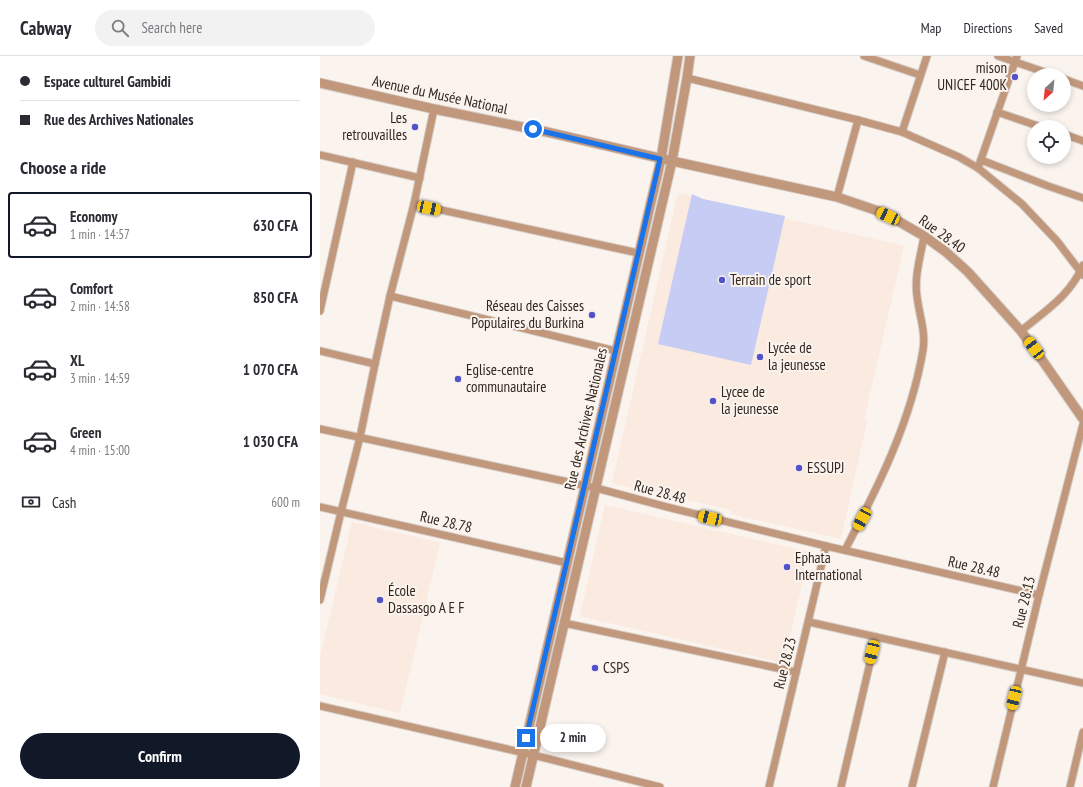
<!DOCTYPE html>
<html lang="en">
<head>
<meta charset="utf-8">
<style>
  :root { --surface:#fff; --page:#f2f2f3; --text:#2b2b33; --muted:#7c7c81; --line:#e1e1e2; --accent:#111827 }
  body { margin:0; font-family:"PT Sans Narrow",sans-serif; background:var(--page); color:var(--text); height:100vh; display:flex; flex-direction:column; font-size:15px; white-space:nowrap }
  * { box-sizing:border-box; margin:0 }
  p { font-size:13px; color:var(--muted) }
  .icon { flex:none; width:22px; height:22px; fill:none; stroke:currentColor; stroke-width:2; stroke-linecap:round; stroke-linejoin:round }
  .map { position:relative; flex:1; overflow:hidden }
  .details { display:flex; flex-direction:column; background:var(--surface); width:320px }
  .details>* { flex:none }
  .hud { display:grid; align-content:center; height:88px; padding:0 20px; background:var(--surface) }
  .needle { width:26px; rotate:207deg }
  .fabs { position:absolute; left:707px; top:12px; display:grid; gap:8px }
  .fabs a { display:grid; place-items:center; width:44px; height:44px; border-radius:50%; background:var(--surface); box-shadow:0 2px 6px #0003; font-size:20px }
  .end { position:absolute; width:18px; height:18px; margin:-9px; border:5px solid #1a73e8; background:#fff; box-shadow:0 0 0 2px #fff }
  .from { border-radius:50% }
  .bubble { position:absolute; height:28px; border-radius:14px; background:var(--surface); box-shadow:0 2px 6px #0003; font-size:13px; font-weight:800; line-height:28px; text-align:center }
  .car { position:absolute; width:12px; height:24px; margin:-12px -6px; border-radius:5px; box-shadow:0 0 3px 1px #0007; background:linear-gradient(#f5c518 24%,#345 0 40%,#f5c518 0 76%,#345 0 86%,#f5c518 0) }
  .hud b { display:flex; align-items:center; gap:14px; height:38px; font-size:15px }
  .hud b+b { border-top:1px solid var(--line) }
  .hud i { width:10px; height:10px; background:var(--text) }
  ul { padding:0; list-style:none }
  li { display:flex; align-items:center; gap:12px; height:66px; margin:0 8px 6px; padding:0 12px; border:2px solid transparent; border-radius:4px }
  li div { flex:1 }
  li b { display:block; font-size:15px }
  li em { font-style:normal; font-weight:800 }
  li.on { border-color:var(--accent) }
  li>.icon { width:36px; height:36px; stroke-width:1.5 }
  h2 { padding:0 20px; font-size:18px; line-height:48px }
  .pay { display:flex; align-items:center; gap:10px; height:44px; padding:0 20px; font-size:15px }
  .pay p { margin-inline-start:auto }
  .cta { display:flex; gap:8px; margin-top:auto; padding:8px 20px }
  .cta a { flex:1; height:46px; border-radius:24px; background:var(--accent); color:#fff; font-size:16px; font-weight:800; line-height:46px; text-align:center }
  header { display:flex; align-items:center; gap:24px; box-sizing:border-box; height:56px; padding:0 20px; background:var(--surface); border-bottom:1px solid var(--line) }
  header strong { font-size:19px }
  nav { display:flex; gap:22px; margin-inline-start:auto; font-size:14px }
  .search { width:280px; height:36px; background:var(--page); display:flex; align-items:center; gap:10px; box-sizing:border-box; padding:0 14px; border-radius:22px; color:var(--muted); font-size:15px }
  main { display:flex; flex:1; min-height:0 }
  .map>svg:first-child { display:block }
  .built { fill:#fbeadf }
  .green { fill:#c6ccf4 }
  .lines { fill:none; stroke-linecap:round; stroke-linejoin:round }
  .minor-casing { stroke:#d6cec9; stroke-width:9 }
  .tertiary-casing { stroke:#d6cec9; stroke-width:11 }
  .minor { stroke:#c2987c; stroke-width:7 }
  .tertiary { stroke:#c2987c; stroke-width:9 }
  .route { stroke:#1a73e8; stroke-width:5 }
  .poi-dot { fill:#5452c9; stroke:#faf3ee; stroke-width:1.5 }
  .labels { text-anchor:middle; stroke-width:4; stroke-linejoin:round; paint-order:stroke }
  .poi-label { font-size:15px; fill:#33261e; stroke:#faf3ee; text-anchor:start }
  .street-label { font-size:15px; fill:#33261e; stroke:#faf3ee }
</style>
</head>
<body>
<header>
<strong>Cabway</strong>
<div class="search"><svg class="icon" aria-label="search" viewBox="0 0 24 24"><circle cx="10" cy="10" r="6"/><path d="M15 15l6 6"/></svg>Search here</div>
<nav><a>Map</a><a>Directions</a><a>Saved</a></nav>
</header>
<main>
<section class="details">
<div class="hud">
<b><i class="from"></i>Espace culturel Gambidi</b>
<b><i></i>Rue des Archives Nationales</b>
</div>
<h2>Choose a ride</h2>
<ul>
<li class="on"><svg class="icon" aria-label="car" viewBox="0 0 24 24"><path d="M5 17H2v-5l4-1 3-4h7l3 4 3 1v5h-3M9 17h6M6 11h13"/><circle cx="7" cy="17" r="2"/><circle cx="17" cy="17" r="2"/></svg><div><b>Economy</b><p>1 min · 14:57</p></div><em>630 CFA</em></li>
<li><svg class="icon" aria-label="car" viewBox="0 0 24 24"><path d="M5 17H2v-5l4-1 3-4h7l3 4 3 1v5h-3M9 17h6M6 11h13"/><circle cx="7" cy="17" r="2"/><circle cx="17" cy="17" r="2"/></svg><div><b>Comfort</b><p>2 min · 14:58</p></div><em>850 CFA</em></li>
<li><svg class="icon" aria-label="car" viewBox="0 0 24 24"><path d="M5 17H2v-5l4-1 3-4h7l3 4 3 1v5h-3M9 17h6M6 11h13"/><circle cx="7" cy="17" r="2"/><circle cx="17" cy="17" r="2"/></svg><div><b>XL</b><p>3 min · 14:59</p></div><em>1 070 CFA</em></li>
<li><svg class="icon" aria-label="car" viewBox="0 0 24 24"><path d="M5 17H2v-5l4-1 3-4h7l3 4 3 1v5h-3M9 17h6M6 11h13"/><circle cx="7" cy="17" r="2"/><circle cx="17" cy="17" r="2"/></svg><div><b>Green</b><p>4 min · 15:00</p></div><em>1 030 CFA</em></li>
</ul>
<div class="pay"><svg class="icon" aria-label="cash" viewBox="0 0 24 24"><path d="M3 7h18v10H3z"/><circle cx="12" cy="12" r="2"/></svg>Cash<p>600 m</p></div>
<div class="cta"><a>Confirm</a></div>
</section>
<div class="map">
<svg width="763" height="731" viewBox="0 0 763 731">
  <rect width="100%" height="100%" fill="#faf3ee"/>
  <!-- built -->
  <g class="built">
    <polygon points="358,137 584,190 544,364 547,365 521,483 411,458 411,454 292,427"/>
    <polygon points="285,449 489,496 464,607 260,560"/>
    <polygon points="32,466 120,487 80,657 0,638 0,601"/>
  </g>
  <!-- green -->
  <polygon class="green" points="372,138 383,143 465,160 431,309 338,288"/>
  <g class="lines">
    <defs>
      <g id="minor">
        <polyline points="544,0 600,19"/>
        <polyline points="678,0 733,19"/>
        <polyline points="367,22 538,64 582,76 639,101 658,112 702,148 737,185 763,219"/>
        <polyline points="744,23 763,30"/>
        <polyline points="677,56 721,71"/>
        <polyline points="582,76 607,0"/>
        <polyline points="744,78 763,85"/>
        <polyline points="0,99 100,122"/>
        <polyline points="661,104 728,130 763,142"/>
        <polyline points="658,112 697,0"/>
        <polyline points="517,141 538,64"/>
        <polyline points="94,148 318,197"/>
        <polyline points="70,240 296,295"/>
        <polyline points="0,255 33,106"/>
        <path d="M701,275C725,255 751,239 763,209"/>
        <polyline points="0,295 55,308"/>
        <polyline points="0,373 276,432 347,451 506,490 719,539"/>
        <polyline points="0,451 247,507"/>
        <path d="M525,494C558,431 591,366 603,294C606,275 599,259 597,240C594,220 601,199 604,180"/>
        <polyline points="0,544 21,456 40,381 55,308 70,240 94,148 114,53"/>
        <polyline points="489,566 763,627"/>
        <polyline points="244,567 476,616"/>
        <polyline points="0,650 213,699 340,731"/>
        <polyline points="449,731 506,490"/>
        <polyline points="521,731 556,581"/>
        <polyline points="592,731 625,596"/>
        <polyline points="673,731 719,539 763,368"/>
        <polyline points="750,731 763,676"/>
      </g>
      <g id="tertiary">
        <polyline points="0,27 114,53 227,76 352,105 517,141 558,155 578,165 604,180 626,196 648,216 701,275 720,301 763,363"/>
        <polyline points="195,731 341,103 358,0"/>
        <polyline points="206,731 352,105 367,22 370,0"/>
      </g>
    </defs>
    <!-- minor casing -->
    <use href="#minor" class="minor-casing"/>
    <!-- tertiary casing -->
    <use href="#tertiary" class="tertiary-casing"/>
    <!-- minor -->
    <use href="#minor" class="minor"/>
    <!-- tertiary -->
    <use href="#tertiary" class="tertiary"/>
  </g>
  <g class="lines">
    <!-- route -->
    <polyline class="route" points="206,682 340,103 213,73"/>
  </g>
  <!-- markers -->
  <g class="poi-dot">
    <circle cx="695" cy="21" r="4"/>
    <circle cx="95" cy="71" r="4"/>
    <circle cx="402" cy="224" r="4"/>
    <circle cx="272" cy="259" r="4"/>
    <circle cx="440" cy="301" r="4"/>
    <circle cx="138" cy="323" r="4"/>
    <circle cx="393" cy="345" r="4"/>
    <circle cx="479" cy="412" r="4"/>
    <circle cx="467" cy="511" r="4"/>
    <circle cx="60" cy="544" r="4"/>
    <circle cx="275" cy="612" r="4"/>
  </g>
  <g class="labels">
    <!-- poi labels -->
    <g class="poi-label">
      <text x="687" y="17" text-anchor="end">mison<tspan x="687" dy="17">UNICEF 400K</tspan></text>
      <text x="87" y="67" text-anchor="end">Les<tspan x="87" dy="17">retrouvailles</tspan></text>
      <text x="410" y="229">Terrain de sport</text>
      <text x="264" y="255" text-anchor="end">Réseau des Caisses<tspan x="264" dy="17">Populaires du Burkina</tspan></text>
      <text x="448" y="297">Lycée de<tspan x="448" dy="17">la jeunesse</tspan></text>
      <text x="146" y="319">Eglise-centre<tspan x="146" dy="17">communautaire</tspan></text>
      <text x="401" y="341">Lycee de<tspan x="401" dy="17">la jeunesse</tspan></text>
      <text x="487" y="417">ESSUPJ</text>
      <text x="475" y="507">Ephata<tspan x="475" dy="17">International</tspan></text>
      <text x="68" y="540">École<tspan x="68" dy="17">Dassasgo A E F</tspan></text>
      <text x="283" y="617">CSPS</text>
    </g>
    <!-- street labels -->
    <g class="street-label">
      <text transform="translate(120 39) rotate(12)" y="5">Avenue du Musée National</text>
      <text transform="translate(622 178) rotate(36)" y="5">Rue 28.40</text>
      <text transform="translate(266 363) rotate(-77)" y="5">Rue des Archives Nationales</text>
      <text transform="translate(340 436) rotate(15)" y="5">Rue 28.48</text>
      <text transform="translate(126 466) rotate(13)" y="5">Rue 28.78</text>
      <text transform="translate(654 511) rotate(13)" y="5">Rue 28.48</text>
      <text transform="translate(704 546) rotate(-76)" y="5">Rue 28.13</text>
      <text transform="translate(465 607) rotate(-76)" y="5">Rue 28.23</text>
    </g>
  </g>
</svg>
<div class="fabs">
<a><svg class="needle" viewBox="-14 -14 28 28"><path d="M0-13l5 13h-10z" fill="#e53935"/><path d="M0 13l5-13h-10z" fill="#7c7c81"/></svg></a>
<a><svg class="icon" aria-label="locate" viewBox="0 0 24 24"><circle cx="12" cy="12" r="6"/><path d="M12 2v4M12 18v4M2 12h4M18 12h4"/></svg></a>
</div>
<i class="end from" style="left:213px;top:73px"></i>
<i class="end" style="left:206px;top:682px"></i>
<div class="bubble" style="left:220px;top:668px;width:66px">2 min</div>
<i class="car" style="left:109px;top:152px;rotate:102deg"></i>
<i class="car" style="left:568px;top:160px;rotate:295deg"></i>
<i class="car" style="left:714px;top:292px;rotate:323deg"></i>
<i class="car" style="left:390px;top:462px;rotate:283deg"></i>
<i class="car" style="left:542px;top:463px;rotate:208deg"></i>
<i class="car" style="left:552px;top:596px;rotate:193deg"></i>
<i class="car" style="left:694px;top:642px;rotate:193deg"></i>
</div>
</main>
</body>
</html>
